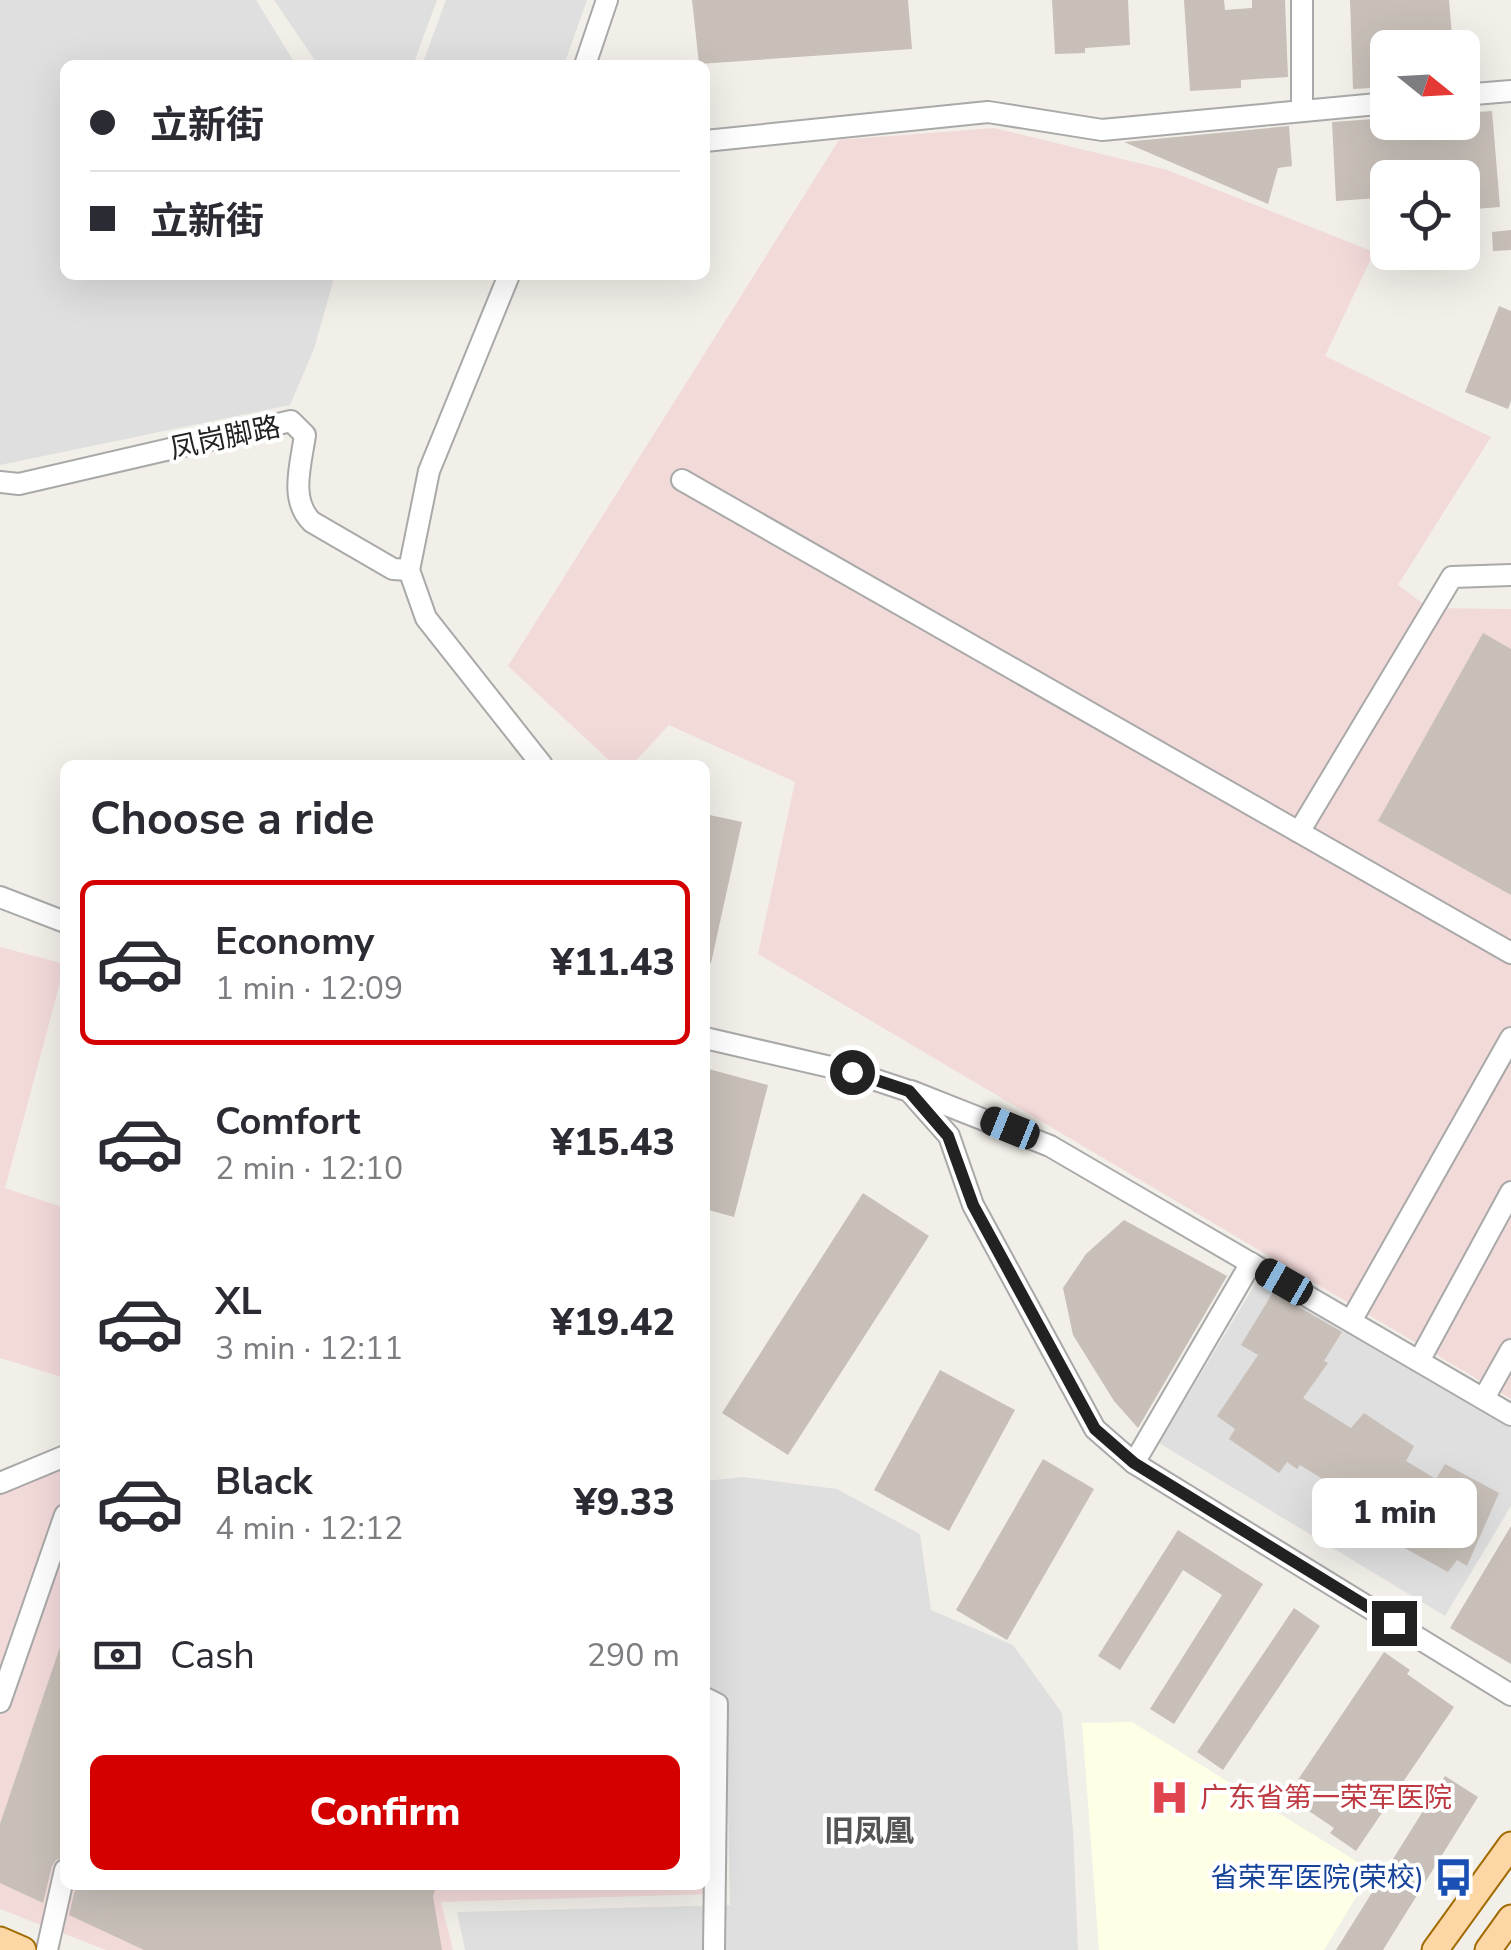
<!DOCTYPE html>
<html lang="en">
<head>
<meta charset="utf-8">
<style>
  :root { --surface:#fff; --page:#f2f2f3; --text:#2b2b33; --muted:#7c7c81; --line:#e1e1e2; --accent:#d40000 }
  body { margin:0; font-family:"Nunito Sans","Noto Sans SC",sans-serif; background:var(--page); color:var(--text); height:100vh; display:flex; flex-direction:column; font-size:38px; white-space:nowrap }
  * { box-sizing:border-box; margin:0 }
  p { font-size:32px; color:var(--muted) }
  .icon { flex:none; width:55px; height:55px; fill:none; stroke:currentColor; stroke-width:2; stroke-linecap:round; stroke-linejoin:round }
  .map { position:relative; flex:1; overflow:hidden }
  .panel { position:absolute; left:60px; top:760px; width:650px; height:1130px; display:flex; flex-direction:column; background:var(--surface); border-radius:15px; box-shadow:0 10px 40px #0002 }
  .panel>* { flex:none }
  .top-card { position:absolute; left:60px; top:60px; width:650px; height:220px; border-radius:15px; box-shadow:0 10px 40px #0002; display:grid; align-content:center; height:220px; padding:0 30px; background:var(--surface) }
  .needle { width:65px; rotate:108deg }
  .fabs { position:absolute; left:1370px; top:30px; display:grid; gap:20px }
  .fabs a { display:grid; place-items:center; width:110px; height:110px; border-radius:15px; background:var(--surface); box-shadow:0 10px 40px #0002; font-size:50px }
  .end { position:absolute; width:45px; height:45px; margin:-22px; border:12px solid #222; background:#fff; box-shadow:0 0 0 5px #fff }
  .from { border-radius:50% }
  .bubble { position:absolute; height:70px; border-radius:15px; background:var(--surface); box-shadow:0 10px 40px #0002; font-size:32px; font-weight:800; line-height:70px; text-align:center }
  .car { position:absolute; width:30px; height:60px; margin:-30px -15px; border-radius:12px; box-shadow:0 0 8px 2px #0007; background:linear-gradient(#222 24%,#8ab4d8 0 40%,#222 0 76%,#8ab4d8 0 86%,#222 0) }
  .top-card b { display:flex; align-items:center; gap:35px; height:95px; font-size:38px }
  .top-card b+b { border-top:2px solid var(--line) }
  .top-card i { width:25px; height:25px; background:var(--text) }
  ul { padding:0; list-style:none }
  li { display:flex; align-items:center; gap:30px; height:165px; margin:0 20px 15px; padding:0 10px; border:5px solid transparent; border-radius:15px }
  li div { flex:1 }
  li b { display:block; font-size:38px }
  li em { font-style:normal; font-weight:800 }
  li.on { border-color:var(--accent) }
  li>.icon { width:90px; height:90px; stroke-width:1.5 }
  h2 { padding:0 30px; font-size:45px; line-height:120px }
  .pay { display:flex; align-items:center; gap:25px; height:110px; padding:0 30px; font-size:38px }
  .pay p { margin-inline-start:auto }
  .primary-button { display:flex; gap:20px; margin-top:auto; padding:20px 30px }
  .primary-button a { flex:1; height:115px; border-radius:15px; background:var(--accent); color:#fff; font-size:40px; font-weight:800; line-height:115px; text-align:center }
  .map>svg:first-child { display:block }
  .residential { fill:#e0dfdf }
  .commercial { fill:#f2dad9 }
  .education { fill:#ffffe5 }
  .building { fill:#c7bfb8 }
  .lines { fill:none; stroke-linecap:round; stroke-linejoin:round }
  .minor-casing { stroke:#a9a9a9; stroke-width:24 }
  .major-casing { stroke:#a06b00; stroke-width:29 }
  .minor { stroke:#fff; stroke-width:20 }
  .major { stroke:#fcd6a4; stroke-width:25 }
  .route { stroke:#222; stroke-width:12 }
  .labels { text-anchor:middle; stroke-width:8; stroke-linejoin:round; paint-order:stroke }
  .street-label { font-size:28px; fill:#222; stroke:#fff }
  .health-label { font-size:28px; fill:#be3a42; stroke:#fff; text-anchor:start }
  .transit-label { font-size:28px; fill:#164399; stroke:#fff; text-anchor:end }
  .neighbourhood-label { font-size:30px; font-weight:bold; fill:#555; stroke:#fff }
</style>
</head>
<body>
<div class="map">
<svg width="1511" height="1950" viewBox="0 0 1511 1950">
  <rect width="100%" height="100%" fill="#f2efe9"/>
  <!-- residential -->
  <g class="residential">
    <polygon points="0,0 256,0 296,65 65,65 65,275 335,275 314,349 290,405 0,465"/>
    <polygon points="274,0 437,0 413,65 318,65"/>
    <polygon points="446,0 587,0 564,65 422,65"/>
    <polygon points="1260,1276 1511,1428 1511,1506 1445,1616 1159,1443"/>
    <polygon points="743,1477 837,1489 920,1534 931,1610 1013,1645 1062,1713 1073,1830 1078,1950 465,1950 457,1912 730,1905 726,1705 705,1683 705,1481"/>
  </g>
  <!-- commercial -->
  <g class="commercial">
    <polygon points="994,128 1167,170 1374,252 1325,356 1491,437 1398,585 1429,608 1511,609 1511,1399 758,954 795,782 669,725 632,765 614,765 508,666 839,140"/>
    <polygon points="0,947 65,964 5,1188 65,1208 65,1378 0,1358"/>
    <polygon points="65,1453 65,1885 705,1885 705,1698 713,1894 441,1902 453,1950 106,1950 0,1909 0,1489"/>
  </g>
  <!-- education -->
  <polygon class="education" points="1132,1722 1372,1871 1324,1950 1099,1950 1082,1723"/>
  <!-- building -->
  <g class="building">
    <polygon points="692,0 908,0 912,49 699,64"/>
    <polygon points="1052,0 1128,0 1130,45 1085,48 1085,53 1055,54"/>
    <polygon points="1184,0 1224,0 1225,10 1252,8 1252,0 1285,0 1288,77 1241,80 1241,88 1190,91"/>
    <polygon points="1350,0 1449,0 1453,48 1388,48 1388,87 1353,89"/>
    <polygon points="1492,111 1500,207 1462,210 1462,178 1377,178 1378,198 1336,201 1332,122 1374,119 1374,122 1462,122 1462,113"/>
    <polygon points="1289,126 1292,166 1278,168 1268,204 1124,142"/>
    <polygon points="1511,230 1511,250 1493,251 1492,232"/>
    <polygon points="1499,306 1511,311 1511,401 1508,409 1465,392"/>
    <polygon points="1483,633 1511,649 1511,895 1378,821"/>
    <polygon points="705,814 742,822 711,963 705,962"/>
    <polygon points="705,1068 768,1085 734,1217 705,1209"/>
    <polygon points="863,1193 929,1236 788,1455 722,1413"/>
    <polygon points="1124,1220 1227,1276 1138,1428 1114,1401 1073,1335 1063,1288 1086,1254"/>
    <polygon points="1273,1292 1342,1332 1324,1361 1328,1363 1303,1398 1351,1428 1364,1413 1414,1446 1406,1461 1436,1479 1445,1464 1499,1493 1467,1566 1457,1560 1448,1572 1399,1545 1405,1534 1374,1515 1368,1526 1316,1495 1324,1480 1300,1465 1297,1469 1287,1462 1279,1473 1229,1439 1235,1429 1217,1416 1258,1355 1241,1345"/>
    <polygon points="940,1370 1015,1410 949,1531 874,1490"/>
    <polygon points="1043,1459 1094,1489 1007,1640 956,1610"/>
    <polygon points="1511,1526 1511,1664 1450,1628"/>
    <polygon points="1178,1530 1263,1584 1174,1724 1150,1709 1222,1595 1183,1570 1120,1670 1098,1656"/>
    <polygon points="1294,1608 1320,1626 1223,1770 1197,1752"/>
    <polygon points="62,1641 65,1857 56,1860 52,1866 43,1903 0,1883 0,1824"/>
    <polygon points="1384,1652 1410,1670 1407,1674 1454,1707 1356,1851 1330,1833 1334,1828 1287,1796"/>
    <polygon points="1445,1776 1478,1797 1383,1950 1336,1950"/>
    <polygon points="76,1885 437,1885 433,1896 442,1950 144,1950 69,1915"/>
  </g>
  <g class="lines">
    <defs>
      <g id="minor">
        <polyline points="1302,0 1302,111"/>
        <polyline points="585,65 607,0"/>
        <polyline points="1462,95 1511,91"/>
        <polyline points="705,141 988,112 1102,130 1388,103"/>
        <polyline points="509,275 429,471 409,570 426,618 542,765"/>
        <polyline points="682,480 1511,953"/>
        <path d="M0,482L19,484L291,421L305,435C301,464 289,500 312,522L393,569L409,570"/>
        <polyline points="1299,832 1452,577 1511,575"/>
        <polyline points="0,897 65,922"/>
        <polyline points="705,1038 852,1072 909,1091 949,1136 973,1205 1095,1429 1134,1463 1511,1695"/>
        <polyline points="911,1091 1050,1146 1511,1415"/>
        <polyline points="1351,1321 1511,1038"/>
        <polyline points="1419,1361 1511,1192"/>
        <polyline points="1484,1398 1511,1350"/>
        <polyline points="1134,1463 1251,1263"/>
        <polyline points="0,1483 65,1456"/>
        <polyline points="705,1698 717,1704 714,1950"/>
        <polyline points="0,1702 65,1515"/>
        <polyline points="47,1950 65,1870"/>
      </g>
      <g id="major">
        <polyline points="0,1940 23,1950"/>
        <polyline points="1435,1950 1511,1845"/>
        <polyline points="1488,1950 1511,1918"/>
      </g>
    </defs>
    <!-- minor casing -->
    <use href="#minor" class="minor-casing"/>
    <!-- major casing -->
    <use href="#major" class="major-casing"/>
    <!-- minor -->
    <use href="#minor" class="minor"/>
    <!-- major -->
    <use href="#major" class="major"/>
  </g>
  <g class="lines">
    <!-- route -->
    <polyline class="route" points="852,1072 909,1091 948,1136 973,1205 1095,1429 1134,1463 1394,1623"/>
  </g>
  <!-- icons -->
  <defs>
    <symbol id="hospital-bare" viewBox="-9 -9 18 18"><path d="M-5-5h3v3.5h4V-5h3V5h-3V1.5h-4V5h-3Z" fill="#e0444e" stroke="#fff" stroke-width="2.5" paint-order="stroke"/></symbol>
    <symbol id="bus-bare" viewBox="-9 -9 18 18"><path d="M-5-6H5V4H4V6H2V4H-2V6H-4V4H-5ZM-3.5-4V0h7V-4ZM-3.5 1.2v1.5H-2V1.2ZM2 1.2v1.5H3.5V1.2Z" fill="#1a4fb4" stroke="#fff" stroke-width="2.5" paint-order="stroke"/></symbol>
  </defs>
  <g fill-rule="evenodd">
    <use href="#hospital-bare" x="1142" y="1770" width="55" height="55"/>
    <use href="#bus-bare" x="1426" y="1850" width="55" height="55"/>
  </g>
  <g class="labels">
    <!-- street labels -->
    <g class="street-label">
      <text transform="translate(225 437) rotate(-12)" y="10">凤岗脚路</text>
    </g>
    <!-- health labels -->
    <g class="health-label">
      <text x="1200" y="1807">广东省第一荣军医院</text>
    </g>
    <!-- transit labels -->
    <g class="transit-label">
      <text x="1424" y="1887">省荣军医院(荣校)</text>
    </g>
    <!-- neighbourhood labels -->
    <g class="neighbourhood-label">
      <text x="869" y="1841">旧凤凰</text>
    </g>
  </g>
</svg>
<div class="fabs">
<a><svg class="needle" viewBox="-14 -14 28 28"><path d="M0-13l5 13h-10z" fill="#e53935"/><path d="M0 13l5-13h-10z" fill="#7c7c81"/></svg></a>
<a><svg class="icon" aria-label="locate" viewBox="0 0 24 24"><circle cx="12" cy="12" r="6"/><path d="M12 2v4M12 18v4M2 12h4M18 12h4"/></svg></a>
</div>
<i class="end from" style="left:852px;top:1072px"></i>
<i class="end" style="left:1394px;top:1623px"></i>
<div class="bubble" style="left:1312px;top:1478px;width:165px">1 min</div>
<i class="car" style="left:1010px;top:1128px;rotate:292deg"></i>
<i class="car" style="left:1284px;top:1282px;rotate:300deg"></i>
<div class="top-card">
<b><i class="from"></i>立新街</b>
<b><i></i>立新街</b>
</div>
<section class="panel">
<h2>Choose a ride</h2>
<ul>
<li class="on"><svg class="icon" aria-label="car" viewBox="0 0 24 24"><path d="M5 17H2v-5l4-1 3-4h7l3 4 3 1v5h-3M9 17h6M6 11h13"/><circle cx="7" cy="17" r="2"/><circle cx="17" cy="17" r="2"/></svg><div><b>Economy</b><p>1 min · 12:09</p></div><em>¥11.43</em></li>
<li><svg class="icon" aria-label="car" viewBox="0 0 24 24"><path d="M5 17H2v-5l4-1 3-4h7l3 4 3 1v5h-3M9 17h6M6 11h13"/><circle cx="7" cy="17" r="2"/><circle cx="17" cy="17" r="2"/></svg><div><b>Comfort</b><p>2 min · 12:10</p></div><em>¥15.43</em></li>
<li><svg class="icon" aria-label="car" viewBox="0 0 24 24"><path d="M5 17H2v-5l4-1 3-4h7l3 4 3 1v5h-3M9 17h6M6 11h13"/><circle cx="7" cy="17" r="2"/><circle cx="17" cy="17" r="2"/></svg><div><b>XL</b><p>3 min · 12:11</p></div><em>¥19.42</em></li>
<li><svg class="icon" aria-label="car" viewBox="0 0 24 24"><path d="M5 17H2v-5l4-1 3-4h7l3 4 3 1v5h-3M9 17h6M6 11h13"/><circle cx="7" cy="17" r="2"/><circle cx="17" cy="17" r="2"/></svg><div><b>Black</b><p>4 min · 12:12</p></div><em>¥9.33</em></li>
</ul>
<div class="pay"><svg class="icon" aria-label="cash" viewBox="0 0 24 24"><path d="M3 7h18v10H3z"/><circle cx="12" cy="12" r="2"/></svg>Cash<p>290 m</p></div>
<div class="primary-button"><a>Confirm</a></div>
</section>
</div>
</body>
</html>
